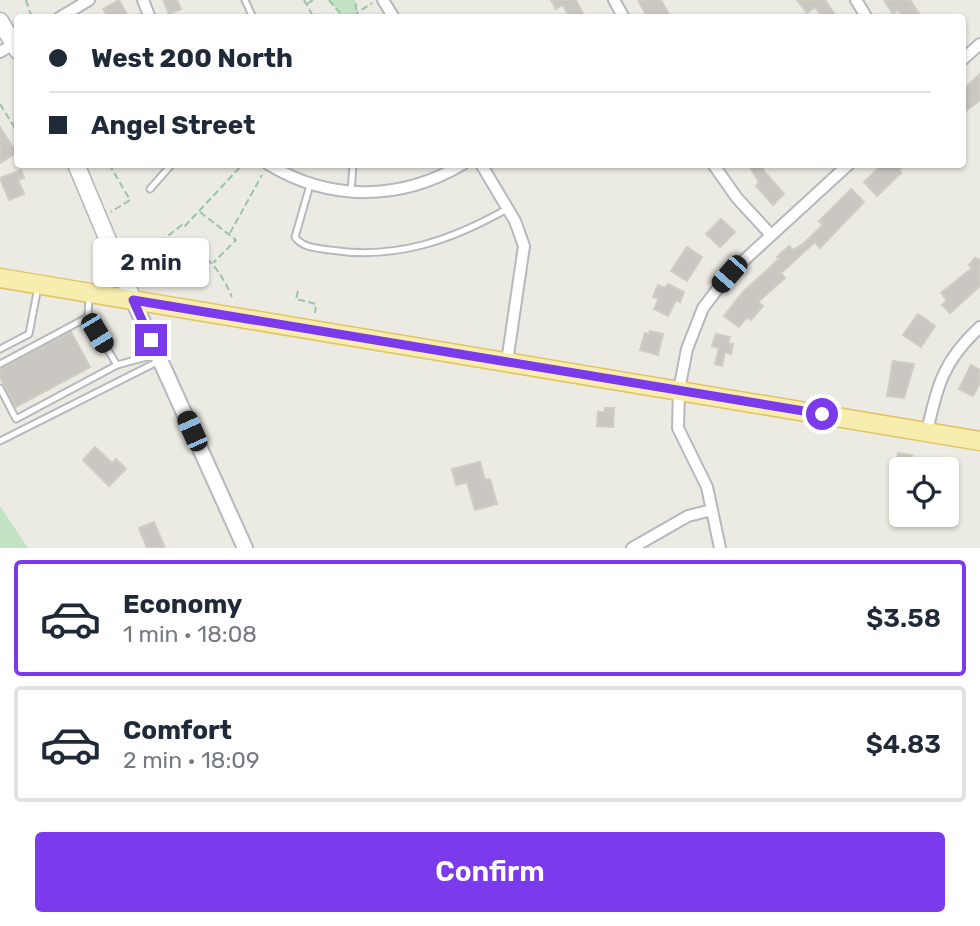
<!DOCTYPE html>
<html lang="en">
<head>
<meta charset="utf-8">
<style>
  :root { --surface:#fff; --page:#f6f6f7; --text:#1f2937; --muted:#747a83; --line:#e0e1e3; --accent:#7c3aed }
  body { margin:0; font-family:Rubik,sans-serif; background:var(--page); color:var(--text); height:100vh; display:flex; flex-direction:column; font-size:26px; white-space:nowrap }
  * { box-sizing:border-box; margin:0 }
  p { font-size:23px; color:var(--muted) }
  .icon { flex:none; width:38px; height:38px; fill:none; stroke:currentColor; stroke-width:2; stroke-linecap:round; stroke-linejoin:round }
  .map { position:relative; height:548px; overflow:hidden }
  .side { display:flex; flex-direction:column; background:var(--surface); flex:1 }
  .side>* { flex:none }
  .banner { position:absolute; left:14px; top:14px; width:952px; height:154px; border-radius:7px; box-shadow:0 2px 5px #0004; display:grid; align-content:center; height:154px; padding:0 35px; background:var(--surface) }
  .buttons { position:absolute; left:889px; top:457px; display:grid; gap:14px }
  .buttons a { display:grid; place-items:center; width:70px; height:70px; border-radius:7px; background:var(--surface); box-shadow:0 2px 5px #0004; font-size:35px }
  .end { position:absolute; width:32px; height:32px; margin:-16px; border:9px solid #7c3aed; background:#fff; box-shadow:0 0 0 4px #fff }
  .from { border-radius:50% }
  .bubble { position:absolute; height:49px; border-radius:7px; background:var(--surface); box-shadow:0 2px 5px #0004; font-size:23px; font-weight:600; line-height:49px; text-align:center }
  .car { position:absolute; width:21px; height:42px; margin:-21px -10px; border-radius:9px; box-shadow:0 0 5px 2px #0007; background:linear-gradient(#222 24%,#8ab4d8 0 40%,#222 0 76%,#8ab4d8 0 86%,#222 0) }
  .banner b { display:flex; align-items:center; gap:24px; height:66px; font-size:26px }
  .banner b+b { border-top:2px solid var(--line) }
  .banner i { width:18px; height:18px; background:var(--text) }
  ul { padding:12px 0 0; list-style:none }
  li { display:flex; align-items:center; gap:21px; height:116px; margin:0 14px 10px; padding:0 21px; border:4px solid var(--line); border-radius:7px }
  li div { flex:1 }
  li b { display:block; font-size:26px }
  li em { font-style:normal; font-weight:600 }
  li.selected { border-color:var(--accent) }
  li>.icon { width:63px; height:63px; stroke-width:1.5 }
  .primary-button { display:flex; gap:14px; margin-top:auto; padding:14px 35px }
  .primary-button a { flex:1; height:80px; border-radius:7px; background:var(--accent); color:#fff; font-size:28px; font-weight:600; line-height:80px; text-align:center }
  .map>svg:first-child { display:block }
  .green { fill:#c2e2c3 }
  .building { fill:#cac7c2; stroke:#d0ccc2; stroke-width:2 }
  .lines { fill:none; stroke-linecap:round; stroke-linejoin:round }
  .service-casing { stroke:#b5b8bc; stroke-width:9 }
  .minor-casing { stroke:#b5b8bc; stroke-width:14 }
  .tertiary-casing { stroke:#b5b8bc; stroke-width:18 }
  .secondary-casing { stroke:#b5b7bc; stroke-width:19 }
  .primary-casing { stroke:#e3c365; stroke-width:21 }
  .path { stroke:#9cc2a8; stroke-width:2; stroke-dasharray:7 3.5; stroke-linecap:butt }
  .service { stroke:#fff; stroke-width:5 }
  .minor { stroke:#fff; stroke-width:10 }
  .tertiary { stroke:#fff; stroke-width:14 }
  .secondary { stroke:#fff; stroke-width:16 }
  .primary { stroke:#f7edae; stroke-width:18 }
  .route { stroke:#7c3aed; stroke-width:9 }
</style>
</head>
<body>
<div class="map">
<svg width="980" height="548" viewBox="0 0 980 548">
  <rect width="100%" height="100%" fill="#ecebe3"/>
  <!-- green -->
  <g class="green">
    <polygon points="329,0 355,0 357,13 344,17"/>
    <polygon points="0,506 28,548 0,548"/>
  </g>
  <!-- building -->
  <g class="building">
    <polygon points="119,0 129,18 109,18 103,9"/>
    <polygon points="163,0 177,0 181,9 169,14"/>
    <polygon points="551,0 576,0 585,18 570,18 563,5 556,9"/>
    <polygon points="638,0 661,0 671,18 648,18"/>
    <polygon points="797,0 825,0 837,18 823,18 815,7 807,13"/>
    <polygon points="884,0 910,0 922,18 903,18 898,10 893,14"/>
    <polygon points="980,74 980,100 962,114 962,91"/>
    <polygon points="0,127 16,153 0,163"/>
    <polygon points="748,164 769,164 762,169 784,194 773,205 756,186 759,182"/>
    <polygon points="883,164 905,164 899,170 901,173 877,196 864,182"/>
    <polygon points="21,170 24,178 18,180 24,194 9,200 0,178"/>
    <polygon points="851,189 864,202 820,248 815,242 781,273 785,278 758,302 763,306 751,320 747,317 739,327 724,316 743,292 779,259 777,257 789,246 793,250 804,243 823,225 819,221"/>
    <polygon points="721,219 735,232 720,247 706,234"/>
    <polygon points="687,247 702,257 687,281 671,271"/>
    <polygon points="975,258 980,260 980,286 950,313 942,305 947,300 941,293 972,268 969,265"/>
    <polygon points="668,284 684,292 680,302 676,300 668,316 654,309 659,299 653,297 658,285 665,288"/>
    <polygon points="918,314 935,326 921,347 903,335"/>
    <polygon points="650,331 663,334 658,355 640,350 645,333 649,334"/>
    <polygon points="71,332 90,367 16,407 0,377 0,369"/>
    <polygon points="716,334 730,337 728,343 733,344 731,354 725,352 722,366 715,364 719,348 712,346"/>
    <polygon points="893,361 914,364 904,398 887,396"/>
    <polygon points="971,365 980,370 980,383 973,396 959,389"/>
    <polygon points="605,408 614,408 613,427 597,426 598,412 605,412"/>
    <polygon points="95,447 112,463 116,459 126,469 109,486 83,460"/>
    <polygon points="898,453 912,455 911,468 896,466"/>
    <polygon points="480,462 485,480 490,479 497,504 475,510 467,482 456,485 452,469"/>
    <polygon points="154,522 165,548 147,548 139,528"/>
  </g>
  <g class="lines">
    <defs>
      <g id="service">
        <polyline points="245,0 253,18"/>
        <path d="M310,185L295,237C303,248 317,248 330,250C395,260 450,241 507,209"/>
        <polyline points="150,189 172,164"/>
        <polyline points="351,193 353,164"/>
        <polyline points="0,349 29,334 38,287"/>
        <polyline points="0,364 88,317"/>
        <polyline points="117,365 154,355"/>
        <polyline points="0,388 16,419 117,365 88,317 89,296"/>
        <polyline points="0,441 157,362"/>
      </g>
      <g id="minor">
        <polyline points="143,0 150,18"/>
        <polyline points="383,0 394,18"/>
        <polyline points="614,0 624,18"/>
        <polyline points="856,0 867,18"/>
        <polyline points="59,18 89,0"/>
        <polyline points="0,52 18,42"/>
        <polyline points="962,60 980,44"/>
        <path d="M268,164C330,202 401,201 463,164"/>
        <polyline points="481,164 515,221 524,246 507,362"/>
        <polyline points="713,164 737,198 771,235"/>
        <path d="M927,432C937,385 944,360 980,327"/>
        <polyline points="632,548 688,516 712,510"/>
        <polyline points="720,548 707,487 678,428 679,390 687,349 703,308 729,274 849,164"/>
      </g>
      <polyline id="tertiary" points="133,300 245,548"/>
      <g id="secondary">
        <polyline points="0,21 18,51"/>
        <polyline points="76,164 133,300"/>
      </g>
      <polyline id="primary" points="0,278 980,441"/>
    </defs>
    <!-- service casing -->
    <use href="#service" class="service-casing"/>
    <!-- minor casing -->
    <use href="#minor" class="minor-casing"/>
    <!-- tertiary casing -->
    <use href="#tertiary" class="tertiary-casing"/>
    <!-- secondary casing -->
    <use href="#secondary" class="secondary-casing"/>
    <!-- primary casing -->
    <use href="#primary" class="primary-casing"/>
    <!-- path -->
    <g class="path">
      <polyline points="26,0 32,18"/>
      <polyline points="304,0 314,18"/>
      <polyline points="329,0 344,18"/>
      <polyline points="307,4 313,0"/>
      <polyline points="351,18 357,13 355,0"/>
      <polyline points="357,18 357,13 372,3"/>
      <polyline points="0,104 18,133"/>
      <polyline points="109,164 130,200 111,212"/>
      <polyline points="200,212 236,240 213,263"/>
      <polyline points="230,233 262,175"/>
      <polyline points="160,242 182,225 184,227 243,164"/>
      <path d="M127,249C178,234 211,247 232,297"/>
      <polyline points="298,291 296,299 316,304 315,313"/>
    </g>
    <!-- service -->
    <use href="#service" class="service"/>
    <!-- minor -->
    <use href="#minor" class="minor"/>
    <!-- tertiary -->
    <use href="#tertiary" class="tertiary"/>
    <!-- secondary -->
    <use href="#secondary" class="secondary"/>
    <!-- primary -->
    <use href="#primary" class="primary"/>
  </g>
  <g class="lines">
    <!-- route -->
    <polyline class="route" points="151,340 133,300 822,414"/>
  </g>
</svg>
<div class="buttons">
<a><svg class="icon" aria-label="locate" viewBox="0 0 24 24"><circle cx="12" cy="12" r="6"/><path d="M12 2v4M12 18v4M2 12h4M18 12h4"/></svg></a>
</div>
<i class="end from" style="left:822px;top:414px"></i>
<i class="end" style="left:151px;top:340px"></i>
<div class="bubble" style="left:93px;top:238px;width:116px">2 min</div>
<i class="car" style="left:729px;top:274px;rotate:221deg"></i>
<i class="car" style="left:97px;top:333px;rotate:149deg"></i>
<i class="car" style="left:192px;top:431px;rotate:336deg"></i>
<div class="banner">
<b><i class="from"></i>West 200 North</b>
<b><i></i>Angel Street</b>
</div>
</div>
<section class="side">
<ul>
<li class="selected"><svg class="icon" aria-label="car" viewBox="0 0 24 24"><path d="M5 17H2v-5l4-1 3-4h7l3 4 3 1v5h-3M9 17h6M6 11h13"/><circle cx="7" cy="17" r="2"/><circle cx="17" cy="17" r="2"/></svg><div><b>Economy</b><p>1 min · 18:08</p></div><em>$3.58</em></li>
<li><svg class="icon" aria-label="car" viewBox="0 0 24 24"><path d="M5 17H2v-5l4-1 3-4h7l3 4 3 1v5h-3M9 17h6M6 11h13"/><circle cx="7" cy="17" r="2"/><circle cx="17" cy="17" r="2"/></svg><div><b>Comfort</b><p>2 min · 18:09</p></div><em>$4.83</em></li>
</ul>
<div class="primary-button"><a>Confirm</a></div>
</section>
</body>
</html>
